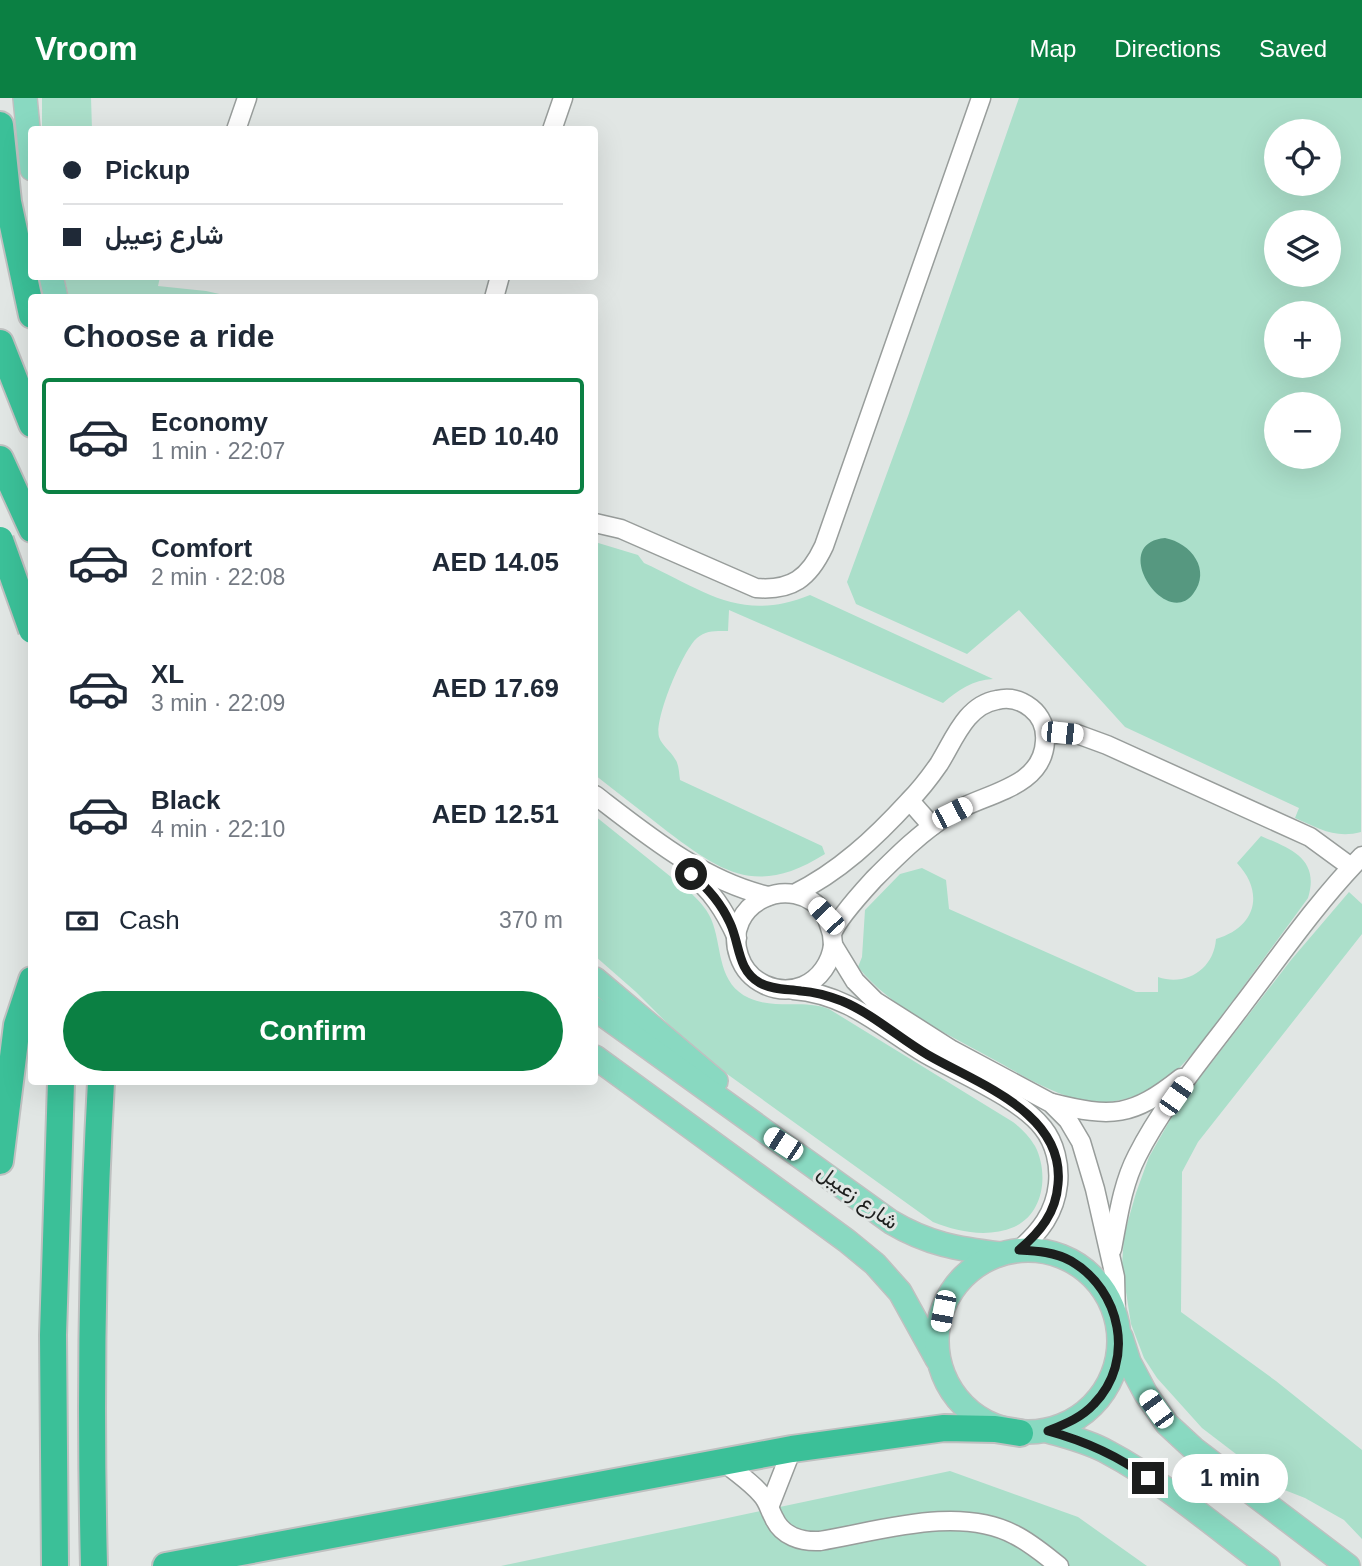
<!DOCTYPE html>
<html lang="en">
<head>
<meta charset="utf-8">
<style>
  :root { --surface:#fff; --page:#f2f2f3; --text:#1f2937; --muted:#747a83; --line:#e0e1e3; --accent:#0b8043 }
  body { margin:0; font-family:Arial,Vazirmatn,sans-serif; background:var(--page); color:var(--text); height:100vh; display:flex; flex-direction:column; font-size:26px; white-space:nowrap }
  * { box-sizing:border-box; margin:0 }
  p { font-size:23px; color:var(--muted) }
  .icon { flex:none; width:38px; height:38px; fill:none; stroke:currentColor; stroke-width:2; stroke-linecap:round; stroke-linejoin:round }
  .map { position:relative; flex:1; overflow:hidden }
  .sheet { position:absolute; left:28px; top:196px; width:570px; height:791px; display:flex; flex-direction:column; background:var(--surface); border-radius:7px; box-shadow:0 7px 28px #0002 }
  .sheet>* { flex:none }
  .top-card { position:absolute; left:28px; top:28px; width:570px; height:154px; border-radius:7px; box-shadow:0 7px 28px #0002; display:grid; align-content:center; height:154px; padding:0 35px; background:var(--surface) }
  .controls { position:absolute; left:1264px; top:21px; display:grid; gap:14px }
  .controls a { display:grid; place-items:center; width:77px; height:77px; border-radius:50%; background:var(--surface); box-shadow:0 7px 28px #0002; font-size:35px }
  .end { position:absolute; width:32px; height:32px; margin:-16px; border:9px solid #1c1e1d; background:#fff; box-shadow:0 0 0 4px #fff }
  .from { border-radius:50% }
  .bubble { position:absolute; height:49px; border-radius:24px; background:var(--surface); box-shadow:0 7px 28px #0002; font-size:23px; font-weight:800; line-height:49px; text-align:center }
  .car { position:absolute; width:21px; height:42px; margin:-21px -10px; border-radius:9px; box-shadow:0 0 5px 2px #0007; background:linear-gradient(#fff 24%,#345 0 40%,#fff 0 76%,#345 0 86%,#fff 0) }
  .top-card b { display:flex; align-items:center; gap:24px; height:66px; font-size:26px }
  .top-card b+b { border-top:2px solid var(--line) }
  .top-card i { width:18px; height:18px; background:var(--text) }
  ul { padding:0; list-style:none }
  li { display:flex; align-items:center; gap:21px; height:116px; margin:0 14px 10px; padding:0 21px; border:4px solid transparent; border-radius:7px }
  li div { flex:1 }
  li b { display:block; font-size:26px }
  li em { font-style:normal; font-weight:800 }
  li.current { border-color:var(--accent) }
  li>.icon { width:63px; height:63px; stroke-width:1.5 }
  h2 { padding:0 35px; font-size:32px; line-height:84px }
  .pay { display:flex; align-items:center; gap:18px; height:77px; padding:0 35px; font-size:26px }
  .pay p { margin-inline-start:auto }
  .action { display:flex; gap:14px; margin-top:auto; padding:14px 35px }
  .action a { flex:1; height:80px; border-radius:42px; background:var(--accent); color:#fff; font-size:28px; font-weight:800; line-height:80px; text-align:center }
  header { display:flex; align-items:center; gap:42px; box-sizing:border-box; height:98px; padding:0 35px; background:var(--accent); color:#fff }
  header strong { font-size:33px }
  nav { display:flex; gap:38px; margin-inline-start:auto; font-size:24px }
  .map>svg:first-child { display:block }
  .green { fill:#abdfca; fill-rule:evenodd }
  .water { fill:#569880 }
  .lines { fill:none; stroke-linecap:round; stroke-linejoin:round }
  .minor-casing { stroke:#989d9b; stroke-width:21 }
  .major-casing { stroke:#bfc0c0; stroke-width:26 }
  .highway-casing { stroke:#bfc0c0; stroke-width:30 }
  .minor { stroke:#fff; stroke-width:18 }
  .major { stroke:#89d9c1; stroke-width:23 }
  .highway { stroke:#3bc098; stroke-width:26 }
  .highway-bridge-casing { stroke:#bfc0c0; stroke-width:30; stroke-linecap:butt }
  .highway-bridge { stroke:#3bc098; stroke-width:26 }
  .route { stroke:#1c1e1d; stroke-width:9 }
  .labels { text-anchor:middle; stroke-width:6; stroke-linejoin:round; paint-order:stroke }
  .street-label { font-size:21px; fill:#1c1e1d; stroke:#e1e6e4 }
</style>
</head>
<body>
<header>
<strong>Vroom</strong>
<nav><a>Map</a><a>Directions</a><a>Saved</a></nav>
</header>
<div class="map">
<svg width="1362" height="1468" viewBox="0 0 1362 1468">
  <rect width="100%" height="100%" fill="#e1e6e4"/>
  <!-- green -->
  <g class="green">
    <polygon points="42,0 91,0 92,31 42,31"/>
    <path d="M1019,0H1362L1361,734C1335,741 1318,730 1295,720L1299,710L1125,629L1019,512L967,556L856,506L847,484L908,318ZM1276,33H1328V86H1276ZM1276,124H1328V177H1276ZM1276,215H1328V268H1276ZM1276,306H1328V359H1276Z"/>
    <polygon points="64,179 160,179 158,188 206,193 233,199 69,199"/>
    <path d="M595,444L638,457L644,465C705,493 741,525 810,497L993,581C973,582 958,592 943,605L729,512L728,533C717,533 706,532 697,540C683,552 654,621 659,639C662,648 671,653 675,661C679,666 679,675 680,682L822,748L825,756C758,798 724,776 668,734C644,715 619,696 595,677Z"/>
    <path d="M595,718L691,795C700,804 709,813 713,826C722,852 718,886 749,900C775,912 803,901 829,911L1013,1024C1022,1031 1029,1038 1035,1048C1049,1075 1044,1116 1014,1129C988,1140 958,1134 933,1124L695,953L636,894L595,858Z"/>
    <path d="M1261,738C1291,751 1320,761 1308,800C1282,836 1255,872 1229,908C1212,931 1186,968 1163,984C1143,998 1110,1008 1086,1003C1052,997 1019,975 989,959C944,934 891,910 858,869L862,859L865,812L900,776L922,770L946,782L949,811L1136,894H1158V879C1186,889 1214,871 1216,841C1256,829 1265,795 1237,765Z"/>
    <polygon points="1349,794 1362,806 1362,836 1198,1044 1182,1074 1181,1214 1276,1283 1362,1352 1362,1441 1344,1422 1305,1400 1282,1391 1202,1330 1157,1280 1144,1260 1131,1226 1122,1168 1124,1137 1136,1095 1149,1059 1178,1008 1291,862"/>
    <polygon points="950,1373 1078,1419 1147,1468 501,1468"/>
  </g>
  <!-- water -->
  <path class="water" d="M1165,440C1191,445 1212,472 1193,496C1165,532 1108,445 1165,440Z"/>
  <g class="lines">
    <defs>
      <g id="minor">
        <polyline points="236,32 247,0"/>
        <polyline points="552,32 563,0"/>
        <polyline points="494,200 500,178"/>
        <path d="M595,425L621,431L756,490C792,493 809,480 824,448L981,0"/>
        <polyline points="1046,636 1077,636 1107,647 1310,739 1351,769"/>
        <path d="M595,697C647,737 703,783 768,798"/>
        <polyline points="910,703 932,728"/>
        <path d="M687,773C711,791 725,813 737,840"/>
        <path d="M794,796C839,774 875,740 909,703C920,692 930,679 939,666C954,642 966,607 997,602C1009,599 1021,602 1031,610C1041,618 1046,630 1045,643C1043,691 983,695 950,716C922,733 897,758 874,781C863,793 837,821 832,836C832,837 833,846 833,847C831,864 820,881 803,888C778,898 748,885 739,858C721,806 792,771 825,816C828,822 830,830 832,836"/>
        <polyline points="833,847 855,883 875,903 952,952 1051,1005 1068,1022 1081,1044 1095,1091 1115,1179 1116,1220"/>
        <path d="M793,892C848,896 881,929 926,956C959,975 1020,1000 1043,1030C1055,1045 1060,1067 1058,1086C1055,1115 1040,1134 1019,1152"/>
        <path d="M1052,1005C1112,1020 1132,1019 1181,980"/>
        <path d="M1112,1151C1118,1120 1122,1087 1137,1058C1163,1006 1206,956 1241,909C1280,858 1317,804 1362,758"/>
        <path d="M723,1363C735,1374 750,1383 761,1396C768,1403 769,1411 774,1420C782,1438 801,1444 820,1443C880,1433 959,1407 1015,1437C1031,1445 1045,1457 1059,1468"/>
        <polyline points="770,1407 792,1351"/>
      </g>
      <g id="major">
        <polyline points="25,0 32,71"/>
        <polyline points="51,178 56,200"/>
        <polyline points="595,881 716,983"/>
        <path d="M595,911L891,1124C928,1146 958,1151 1000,1156"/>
        <polyline points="595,959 847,1143 875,1166 900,1194 937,1261"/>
        <circle cx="1028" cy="1243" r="91"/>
        <polyline points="1121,1239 1129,1264 1146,1296 1167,1326 1194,1351 1348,1468"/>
        <path d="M1048,1333C1068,1339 1090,1344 1109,1355C1162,1383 1218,1431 1268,1468"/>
      </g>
      <g id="highway">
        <polyline points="0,27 8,104 32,217"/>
        <polyline points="0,245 32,326"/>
        <polyline points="0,361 32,431"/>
        <polyline points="0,1063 17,927 32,882"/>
        <polyline points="55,1468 53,1237 61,984"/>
        <path d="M94,1468C90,1306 92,1145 101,984"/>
        <polyline points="166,1468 792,1351 944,1330 995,1331 1020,1335"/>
      </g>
    </defs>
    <!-- minor casing -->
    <use href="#minor" class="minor-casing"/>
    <!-- major casing -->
    <use href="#major" class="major-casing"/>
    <!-- highway casing -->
    <use href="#highway" class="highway-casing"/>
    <!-- minor -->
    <use href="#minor" class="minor"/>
    <!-- major -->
    <use href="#major" class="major"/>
    <!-- highway -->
    <use href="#highway" class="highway"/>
    <defs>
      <polyline id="highway-bridge" points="0,442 32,532"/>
    </defs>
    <!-- highway-bridge casing -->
    <use href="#highway-bridge" class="highway-bridge-casing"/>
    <!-- highway-bridge -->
    <use href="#highway-bridge" class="highway-bridge"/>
  </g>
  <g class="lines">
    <!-- route -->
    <path class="route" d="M691,776C708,790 721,805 730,825C740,846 737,872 760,885C773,892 787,891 801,893C815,894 829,898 842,903C873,916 899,940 928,957C978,986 1065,1015 1058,1086C1056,1115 1040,1134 1019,1152C1037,1153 1055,1154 1071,1163C1121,1192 1136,1263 1094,1306C1081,1320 1065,1326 1048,1333C1085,1343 1117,1357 1148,1380"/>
  </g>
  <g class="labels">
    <!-- street labels -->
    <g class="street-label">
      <text transform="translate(858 1099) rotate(36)" y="7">شارع زعيبل</text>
    </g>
  </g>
</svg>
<div class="controls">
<a><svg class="icon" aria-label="locate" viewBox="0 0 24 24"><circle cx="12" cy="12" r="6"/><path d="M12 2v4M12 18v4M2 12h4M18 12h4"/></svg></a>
<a><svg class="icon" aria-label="layers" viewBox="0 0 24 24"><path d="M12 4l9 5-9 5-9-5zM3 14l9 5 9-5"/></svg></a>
<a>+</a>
<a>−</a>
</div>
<i class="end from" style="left:691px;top:776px"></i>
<i class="end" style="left:1148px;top:1380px"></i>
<div class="bubble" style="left:1172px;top:1356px;width:116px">1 min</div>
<i class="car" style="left:1062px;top:635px;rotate:96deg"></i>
<i class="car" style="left:952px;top:715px;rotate:63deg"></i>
<i class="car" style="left:826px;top:818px;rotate:317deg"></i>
<i class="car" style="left:1176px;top:998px;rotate:35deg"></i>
<i class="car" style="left:783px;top:1046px;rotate:303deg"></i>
<i class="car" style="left:943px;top:1213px;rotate:191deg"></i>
<i class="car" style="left:1156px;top:1311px;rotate:324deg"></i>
<div class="top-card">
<b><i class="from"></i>Pickup</b>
<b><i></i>شارع زعيبل</b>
</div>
<section class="sheet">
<h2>Choose a ride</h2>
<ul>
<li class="current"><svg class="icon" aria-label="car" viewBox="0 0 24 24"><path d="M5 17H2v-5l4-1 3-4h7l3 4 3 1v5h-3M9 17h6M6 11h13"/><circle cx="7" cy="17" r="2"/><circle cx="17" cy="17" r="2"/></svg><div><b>Economy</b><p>1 min · 22:07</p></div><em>AED 10.40</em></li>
<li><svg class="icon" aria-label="car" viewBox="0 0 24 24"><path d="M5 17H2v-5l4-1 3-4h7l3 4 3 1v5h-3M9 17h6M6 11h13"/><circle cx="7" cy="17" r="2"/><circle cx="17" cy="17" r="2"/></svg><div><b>Comfort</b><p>2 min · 22:08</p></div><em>AED 14.05</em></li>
<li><svg class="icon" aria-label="car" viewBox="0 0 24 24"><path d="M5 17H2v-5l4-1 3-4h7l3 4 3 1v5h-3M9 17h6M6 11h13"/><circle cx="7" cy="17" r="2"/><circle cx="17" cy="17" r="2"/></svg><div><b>XL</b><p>3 min · 22:09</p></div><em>AED 17.69</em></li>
<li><svg class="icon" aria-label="car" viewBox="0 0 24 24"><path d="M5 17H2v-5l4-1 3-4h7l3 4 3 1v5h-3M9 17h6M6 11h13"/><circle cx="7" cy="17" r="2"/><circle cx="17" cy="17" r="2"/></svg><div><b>Black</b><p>4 min · 22:10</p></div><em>AED 12.51</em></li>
</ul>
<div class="pay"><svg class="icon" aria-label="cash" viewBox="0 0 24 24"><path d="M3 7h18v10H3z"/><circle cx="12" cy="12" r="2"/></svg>Cash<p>370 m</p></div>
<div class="action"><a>Confirm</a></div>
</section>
</div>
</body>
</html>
